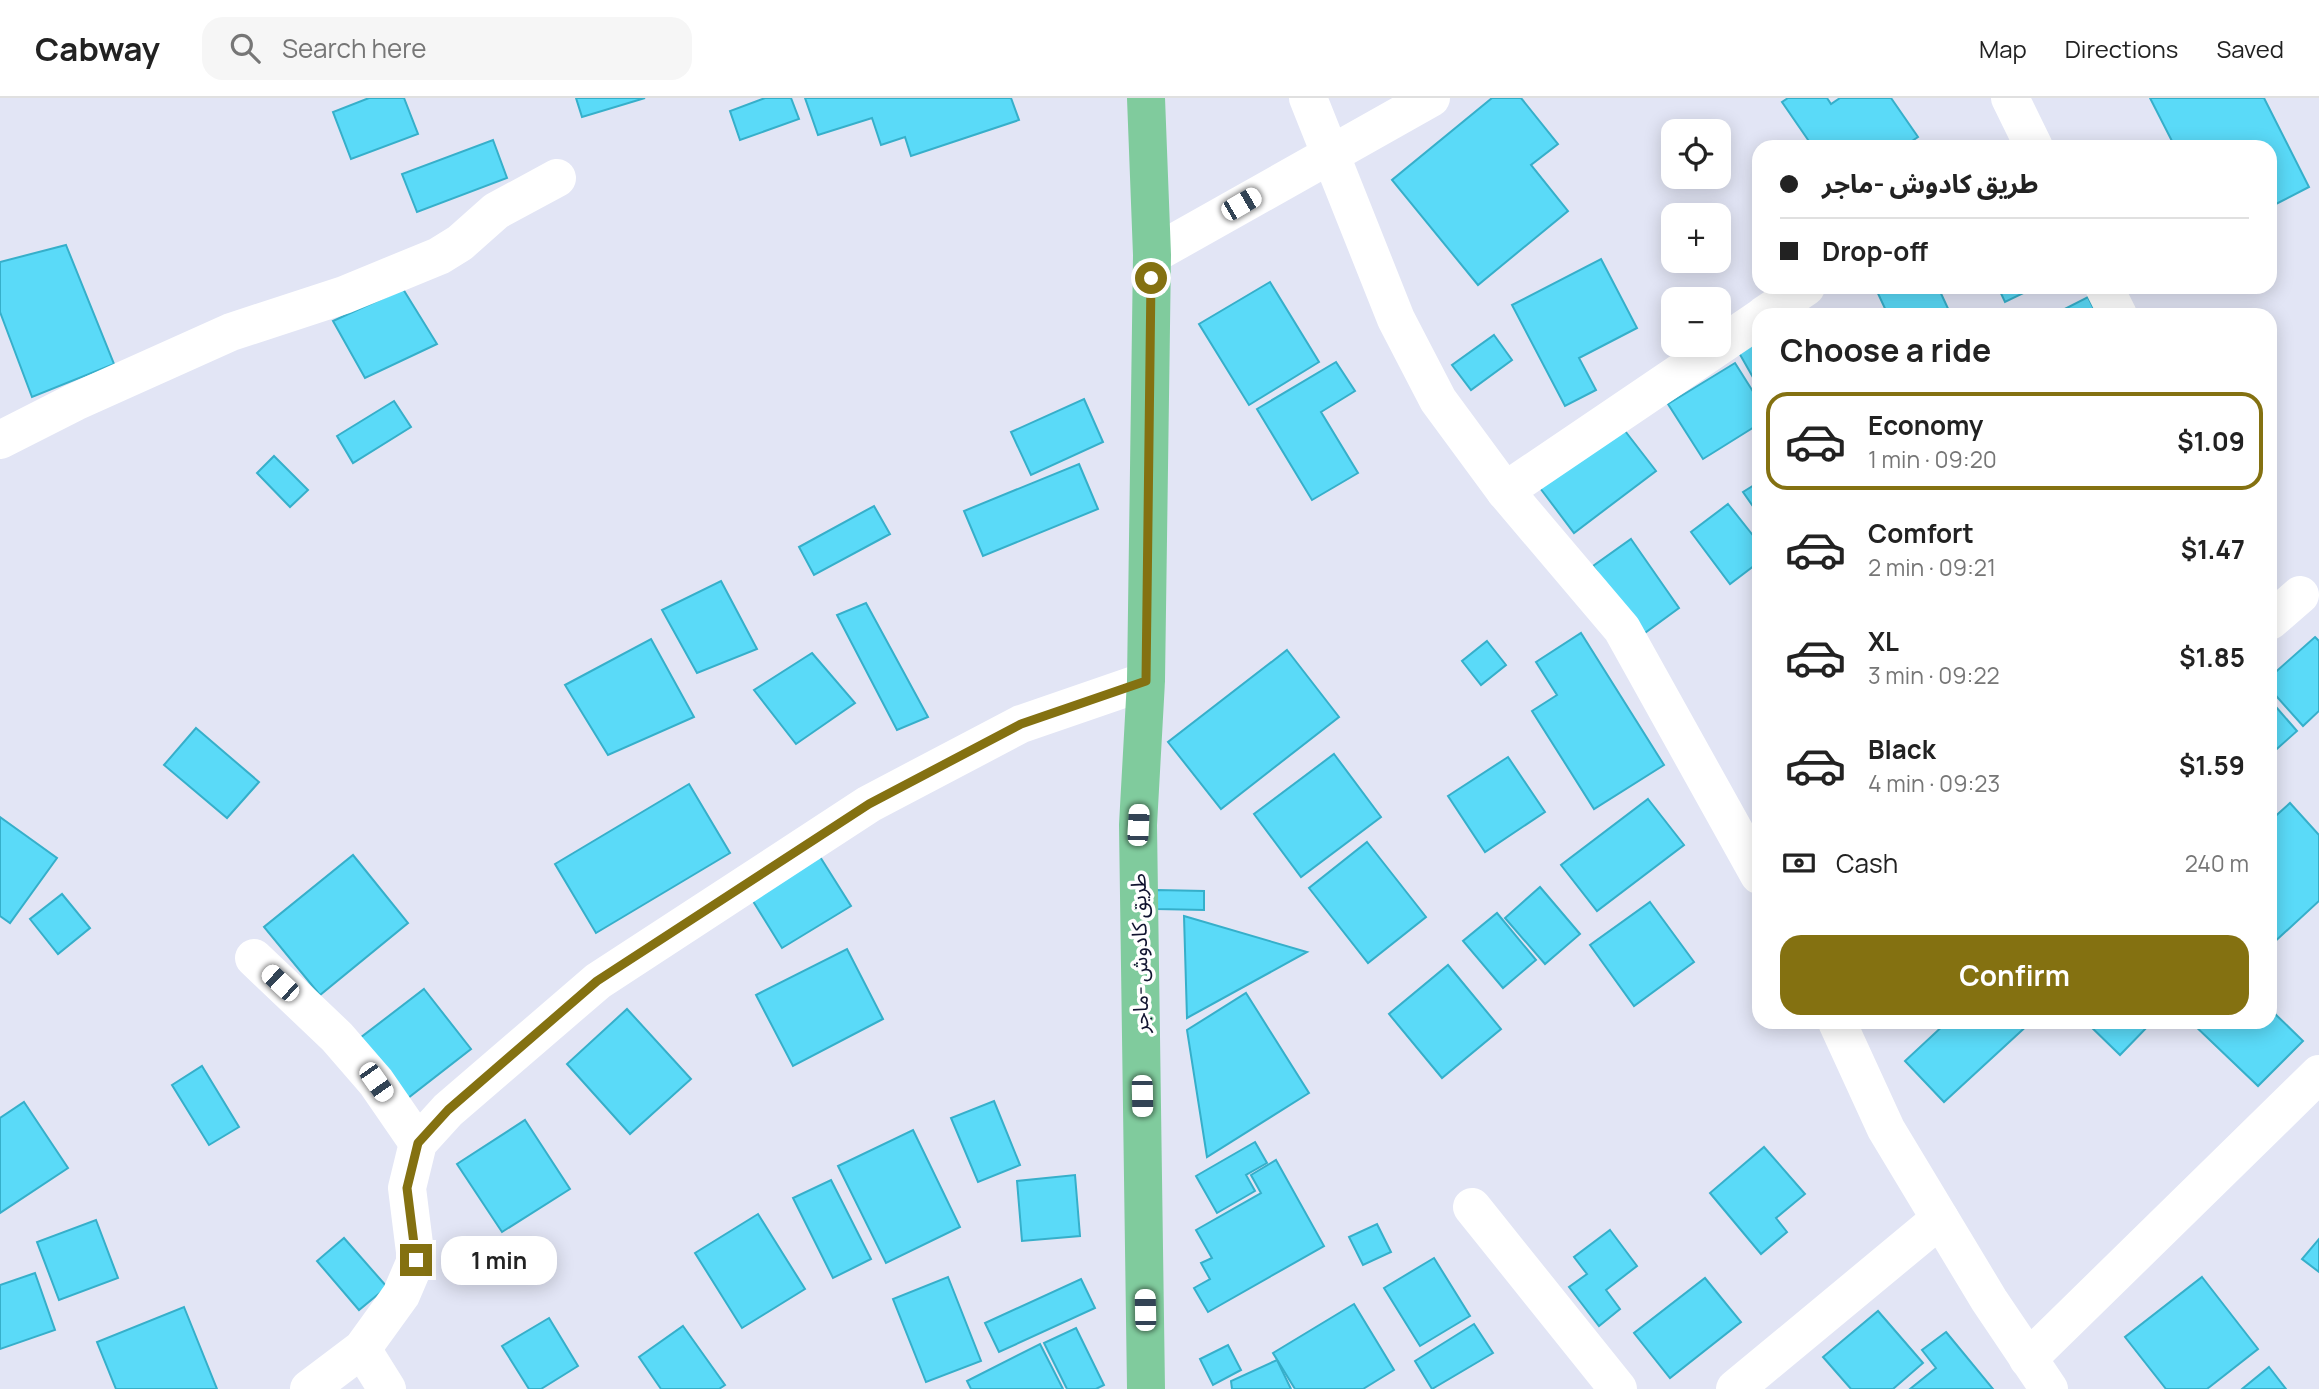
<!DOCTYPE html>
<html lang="en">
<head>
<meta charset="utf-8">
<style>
  :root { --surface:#fff; --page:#f6f6f6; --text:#222; --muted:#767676; --line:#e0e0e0; --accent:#847111 }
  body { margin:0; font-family:Manrope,"Noto Sans Arabic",sans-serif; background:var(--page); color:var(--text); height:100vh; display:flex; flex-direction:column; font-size:26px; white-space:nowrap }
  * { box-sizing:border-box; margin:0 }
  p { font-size:23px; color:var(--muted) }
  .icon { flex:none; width:38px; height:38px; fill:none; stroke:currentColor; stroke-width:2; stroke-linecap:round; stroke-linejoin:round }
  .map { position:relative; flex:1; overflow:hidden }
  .details { position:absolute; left:1752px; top:210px; width:525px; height:721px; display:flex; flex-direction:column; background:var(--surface); border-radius:21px; box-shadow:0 4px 18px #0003 }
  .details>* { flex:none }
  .banner { position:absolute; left:1752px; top:42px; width:525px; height:154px; border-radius:21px; box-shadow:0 4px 18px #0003; display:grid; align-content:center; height:154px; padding:0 28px; background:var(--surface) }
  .fabs { position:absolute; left:1661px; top:21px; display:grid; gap:14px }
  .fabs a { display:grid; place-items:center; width:70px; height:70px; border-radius:14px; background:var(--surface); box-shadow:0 4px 18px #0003; font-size:35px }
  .end { position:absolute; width:32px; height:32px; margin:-16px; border:9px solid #847111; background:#fff; box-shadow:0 0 0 4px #fff }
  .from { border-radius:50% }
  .bubble { position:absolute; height:49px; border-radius:21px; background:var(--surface); box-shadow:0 4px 18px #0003; font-size:23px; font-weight:700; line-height:49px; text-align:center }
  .car { position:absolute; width:21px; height:42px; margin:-21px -10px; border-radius:9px; box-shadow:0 0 5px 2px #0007; background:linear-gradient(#fff 24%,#345 0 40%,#fff 0 76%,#345 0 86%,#fff 0) }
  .banner b { display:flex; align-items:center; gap:24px; height:66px; font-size:26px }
  .banner b+b { border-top:2px solid var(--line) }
  .banner i { width:18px; height:18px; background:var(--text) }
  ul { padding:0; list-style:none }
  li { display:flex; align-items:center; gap:21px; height:98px; margin:0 14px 10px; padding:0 14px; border:4px solid transparent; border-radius:21px }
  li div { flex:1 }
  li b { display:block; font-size:26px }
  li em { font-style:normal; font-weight:700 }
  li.on { border-color:var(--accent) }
  li>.icon { width:63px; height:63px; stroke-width:1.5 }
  h2 { padding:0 28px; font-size:32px; line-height:84px }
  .pay { display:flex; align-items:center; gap:18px; height:77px; padding:0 28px; font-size:26px }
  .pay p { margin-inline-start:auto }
  .button { display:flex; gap:14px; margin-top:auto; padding:14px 28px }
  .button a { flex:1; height:80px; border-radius:21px; background:var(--accent); color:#fff; font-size:28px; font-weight:700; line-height:80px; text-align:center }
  header { display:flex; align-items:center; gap:42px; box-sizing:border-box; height:98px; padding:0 35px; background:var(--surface); border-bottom:2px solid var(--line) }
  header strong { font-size:33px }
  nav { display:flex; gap:38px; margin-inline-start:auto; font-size:24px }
  .search { width:490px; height:63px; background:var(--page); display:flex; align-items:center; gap:18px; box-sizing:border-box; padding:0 24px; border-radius:21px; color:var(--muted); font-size:26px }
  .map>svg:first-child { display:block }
  .building { fill:#5adaf8; stroke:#36afca; stroke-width:2 }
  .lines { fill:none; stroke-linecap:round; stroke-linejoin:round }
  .street { stroke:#fff; stroke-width:38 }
  .secondary { stroke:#fff; stroke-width:38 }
  .highway { stroke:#80cb9d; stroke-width:38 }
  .route { stroke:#847111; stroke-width:9 }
  .labels { text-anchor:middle; stroke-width:7; stroke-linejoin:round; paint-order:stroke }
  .street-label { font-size:21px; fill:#111430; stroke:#fff }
</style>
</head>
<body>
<header>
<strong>Cabway</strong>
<div class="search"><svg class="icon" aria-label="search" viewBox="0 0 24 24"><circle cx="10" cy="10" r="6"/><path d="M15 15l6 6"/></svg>Search here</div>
<nav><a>Map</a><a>Directions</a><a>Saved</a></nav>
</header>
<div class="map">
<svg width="2319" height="1291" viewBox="0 0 2319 1291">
  <rect width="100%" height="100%" fill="#e2e5f5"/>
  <!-- building -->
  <g class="building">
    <polygon points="369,0 404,0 418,36 351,61 333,14"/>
    <polygon points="576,0 645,0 582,19"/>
    <polygon points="765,0 791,0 799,21 740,42 730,13"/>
    <polygon points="805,0 1011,0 1019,22 911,58 905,39 881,47 872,20 818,37"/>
    <polygon points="1492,0 1521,0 1558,46 1531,67 1568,113 1478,187 1392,82"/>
    <polygon points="1788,0 1827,0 1831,6 1840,0 1891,0 1918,39 1903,49 1813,49 1782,4"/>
    <polygon points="2150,0 2264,0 2309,89 2270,109 2270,49 2175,49"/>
    <polygon points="493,42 507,80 417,114 402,76"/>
    <polygon points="66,147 114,266 32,299 0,214 0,164"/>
    <polygon points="1601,161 1637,230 1579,260 1596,292 1565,308 1512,207"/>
    <polygon points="1270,184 1319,264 1249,307 1199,226"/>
    <polygon points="1875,189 1938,189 1951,217 1888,217"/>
    <polygon points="1998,189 2036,189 2005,204"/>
    <polygon points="403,191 437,246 365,280 333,223"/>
    <polygon points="2088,199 2097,217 2053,217"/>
    <polygon points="1759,233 1759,290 1734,246"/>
    <polygon points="1494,237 1512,262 1471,292 1452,267"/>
    <polygon points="1336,264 1355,293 1321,314 1358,375 1312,402 1257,311"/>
    <polygon points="1735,265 1759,303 1759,326 1703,361 1668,306"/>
    <polygon points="1084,301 1103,344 1031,377 1011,334"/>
    <polygon points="394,303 411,329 353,365 337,338"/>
    <polygon points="1622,329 1656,373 1574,435 1540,390"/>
    <polygon points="274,358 308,392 290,409 257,375"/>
    <polygon points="1079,366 1098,411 983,458 964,413"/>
    <polygon points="1759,384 1759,417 1743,394"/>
    <polygon points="1728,406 1759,445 1759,464 1730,486 1691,434"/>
    <polygon points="874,408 890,436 814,477 799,449"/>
    <polygon points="1631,441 1679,510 1642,537 1593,468"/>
    <polygon points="721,483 757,551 697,575 662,512"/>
    <polygon points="866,505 928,619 897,632 837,517"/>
    <polygon points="1581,535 1664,667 1594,711 1532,613 1557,597 1536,564"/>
    <polygon points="2315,539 2319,543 2319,613 2303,628 2270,591 2270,579"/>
    <polygon points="651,541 694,619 608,657 565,587"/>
    <polygon points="1487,543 1506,567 1481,587 1462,563"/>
    <polygon points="1287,552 1339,619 1221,711 1168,644"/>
    <polygon points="812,555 855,605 796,646 754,592"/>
    <polygon points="2270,602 2297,633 2270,657"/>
    <polygon points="196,630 259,684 227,720 164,667"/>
    <polygon points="1334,656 1381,719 1301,779 1254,716"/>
    <polygon points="1508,659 1545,714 1485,754 1448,698"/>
    <polygon points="689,686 730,755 596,835 555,766"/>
    <polygon points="1648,701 1684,747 1597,813 1561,767"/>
    <polygon points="2290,705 2319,737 2319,803 2270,848 2270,723"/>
    <polygon points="0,719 57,760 10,825 0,818"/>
    <polygon points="1367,744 1426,819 1368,865 1309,790"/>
    <polygon points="817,754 851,808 782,850 748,795"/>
    <polygon points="353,757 408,825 320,897 264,829"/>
    <polygon points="1540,789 1580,836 1545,866 1505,820"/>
    <polygon points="1157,792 1204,793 1204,812 1157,811"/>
    <polygon points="62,796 90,830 58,856 30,821"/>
    <polygon points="1650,804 1694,864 1634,908 1590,847"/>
    <polygon points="1497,815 1536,862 1503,890 1463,843"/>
    <polygon points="1184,818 1307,854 1187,920"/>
    <polygon points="847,851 883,921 793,968 756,897"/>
    <polygon points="1448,867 1501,931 1442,980 1389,916"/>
    <polygon points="424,891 471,951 408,1000 360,940"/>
    <polygon points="1246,895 1309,995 1207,1059 1187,932"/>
    <polygon points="627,911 691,981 630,1036 567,966"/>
    <polygon points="2270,911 2303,943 2258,988 2191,924 2270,924"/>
    <polygon points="1947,924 2031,924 1944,1004 1905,963"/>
    <polygon points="2086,924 2152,924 2120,957"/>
    <polygon points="202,968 239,1029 209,1047 172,987"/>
    <polygon points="994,1003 1020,1067 978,1084 951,1020"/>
    <polygon points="24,1004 68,1070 0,1115 0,1020"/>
    <polygon points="525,1022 570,1091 502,1134 457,1066"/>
    <polygon points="913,1032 960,1129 886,1165 838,1068"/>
    <polygon points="1255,1044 1267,1065 1246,1077 1255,1093 1217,1115 1196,1078"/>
    <polygon points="1764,1049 1805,1096 1776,1120 1787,1134 1761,1156 1710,1095"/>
    <polygon points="1276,1062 1324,1148 1208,1214 1194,1190 1210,1181 1201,1165 1212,1160 1196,1132 1261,1095 1251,1077"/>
    <polygon points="1075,1077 1080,1138 1022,1143 1017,1083"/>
    <polygon points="831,1082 871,1161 833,1180 793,1100"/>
    <polygon points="758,1116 805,1191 742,1230 695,1155"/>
    <polygon points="96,1122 118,1180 59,1202 37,1144"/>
    <polygon points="1377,1126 1391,1154 1363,1167 1349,1139"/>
    <polygon points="1610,1132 1637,1168 1606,1192 1620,1211 1599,1228 1569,1189 1587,1176 1574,1159"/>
    <polygon points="344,1140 387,1189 359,1212 317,1163"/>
    <polygon points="2319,1141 2319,1174 2302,1161"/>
    <polygon points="1434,1160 1470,1218 1420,1248 1384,1190"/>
    <polygon points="35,1175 55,1232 0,1251 0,1187"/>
    <polygon points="948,1179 981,1263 926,1284 893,1201"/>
    <polygon points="2202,1179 2258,1251 2207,1291 2166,1291 2125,1239"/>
    <polygon points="1705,1180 1741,1224 1670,1280 1634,1235"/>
    <polygon points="1081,1181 1095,1210 999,1254 985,1225"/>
    <polygon points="1354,1206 1394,1272 1363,1291 1295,1291 1273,1255"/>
    <polygon points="184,1209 217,1291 116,1291 97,1244"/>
    <polygon points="1878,1213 1923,1265 1893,1291 1851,1291 1823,1259"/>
    <polygon points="549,1220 578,1268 541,1291 529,1291 502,1248"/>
    <polygon points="1474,1226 1493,1255 1432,1291 1415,1263"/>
    <polygon points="683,1228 725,1287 719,1291 661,1291 639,1259"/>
    <polygon points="1076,1230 1104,1287 1096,1291 1067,1291 1044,1245"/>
    <polygon points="1946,1234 1993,1291 1910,1291 1936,1270 1922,1252"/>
    <polygon points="1040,1246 1063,1291 971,1291 967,1283"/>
    <polygon points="1228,1247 1241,1272 1213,1287 1200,1261"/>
    <polygon points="1277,1262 1291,1291 1232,1291 1231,1283"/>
    <polygon points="2269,1269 2286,1291 2242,1291"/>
  </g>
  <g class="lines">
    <!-- street -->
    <g class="street">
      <polyline points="2010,0 2034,49"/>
      <polyline points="1152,157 1431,0"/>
      <polyline points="2104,189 2118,217"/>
      <polyline points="1764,217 1806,189"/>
      <polyline points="0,342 75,304 231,234 344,197 439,158 460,145 496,113 557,80"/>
      <polyline points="1505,393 1759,221"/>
      <polyline points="2270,523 2300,497"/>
      <polyline points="254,860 337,939 376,984 418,1045"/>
      <polyline points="1472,1109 1618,1291"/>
      <polyline points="362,1251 387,1291"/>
      <polyline points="2028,1261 2319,976"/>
      <polyline points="309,1291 362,1251 401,1197 416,1162 407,1090 418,1045 448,1012 598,883 869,706 1021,626 1146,583"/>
      <polyline points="1735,1291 1940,1121"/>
    </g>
    <!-- secondary -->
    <g class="secondary">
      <polyline points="1308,0 1396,221 1438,302 1505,393 1622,531 1759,777"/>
      <polyline points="1837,924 1886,1031 1989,1202 2049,1291"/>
    </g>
    <!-- highway -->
    <polyline class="highway" points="1146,0 1152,157 1146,583 1138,727 1146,1291"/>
  </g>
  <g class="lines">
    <!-- route -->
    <polyline class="route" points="416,1162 407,1090 418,1045 448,1012 597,883 869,706 1021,626 1146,583 1151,180"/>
  </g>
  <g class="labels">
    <!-- street labels -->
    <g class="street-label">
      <text transform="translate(1140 855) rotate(-91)" y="7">طريق كادوش -ماجر</text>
    </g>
  </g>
</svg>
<div class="fabs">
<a><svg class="icon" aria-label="locate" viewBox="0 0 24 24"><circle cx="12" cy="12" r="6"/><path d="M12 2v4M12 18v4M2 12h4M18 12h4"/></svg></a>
<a>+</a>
<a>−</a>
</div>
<i class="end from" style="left:1151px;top:180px"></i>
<i class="end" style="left:416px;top:1162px"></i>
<div class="bubble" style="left:441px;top:1138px;width:116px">1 min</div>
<i class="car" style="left:1241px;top:106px;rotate:60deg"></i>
<i class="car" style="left:1138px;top:727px;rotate:3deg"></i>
<i class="car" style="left:280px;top:885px;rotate:313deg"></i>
<i class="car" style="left:376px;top:984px;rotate:145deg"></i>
<i class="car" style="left:1142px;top:998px;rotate:179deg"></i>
<i class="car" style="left:1145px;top:1212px;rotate:359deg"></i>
<div class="banner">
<b><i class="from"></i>طريق كادوش -ماجر</b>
<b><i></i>Drop-off</b>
</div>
<section class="details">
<h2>Choose a ride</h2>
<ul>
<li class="on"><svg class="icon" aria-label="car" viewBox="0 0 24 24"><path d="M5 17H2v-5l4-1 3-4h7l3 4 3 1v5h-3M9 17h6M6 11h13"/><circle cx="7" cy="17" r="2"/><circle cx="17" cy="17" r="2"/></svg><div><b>Economy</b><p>1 min · 09:20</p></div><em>$1.09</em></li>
<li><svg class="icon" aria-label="car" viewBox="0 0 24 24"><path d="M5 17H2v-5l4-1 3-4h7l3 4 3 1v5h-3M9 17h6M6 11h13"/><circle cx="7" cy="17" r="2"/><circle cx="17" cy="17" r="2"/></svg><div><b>Comfort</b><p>2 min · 09:21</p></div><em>$1.47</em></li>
<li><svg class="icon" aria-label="car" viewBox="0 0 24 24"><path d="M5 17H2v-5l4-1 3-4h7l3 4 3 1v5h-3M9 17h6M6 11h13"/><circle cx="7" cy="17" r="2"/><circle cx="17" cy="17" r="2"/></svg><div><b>XL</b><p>3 min · 09:22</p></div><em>$1.85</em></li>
<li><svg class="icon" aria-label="car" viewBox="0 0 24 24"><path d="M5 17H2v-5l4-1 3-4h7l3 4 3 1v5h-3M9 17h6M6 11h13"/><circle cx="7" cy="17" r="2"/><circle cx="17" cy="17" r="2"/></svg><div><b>Black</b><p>4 min · 09:23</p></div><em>$1.59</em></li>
</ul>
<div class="pay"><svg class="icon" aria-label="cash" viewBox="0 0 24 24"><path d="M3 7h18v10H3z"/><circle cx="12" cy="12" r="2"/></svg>Cash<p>240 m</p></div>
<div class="button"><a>Confirm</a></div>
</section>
</div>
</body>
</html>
